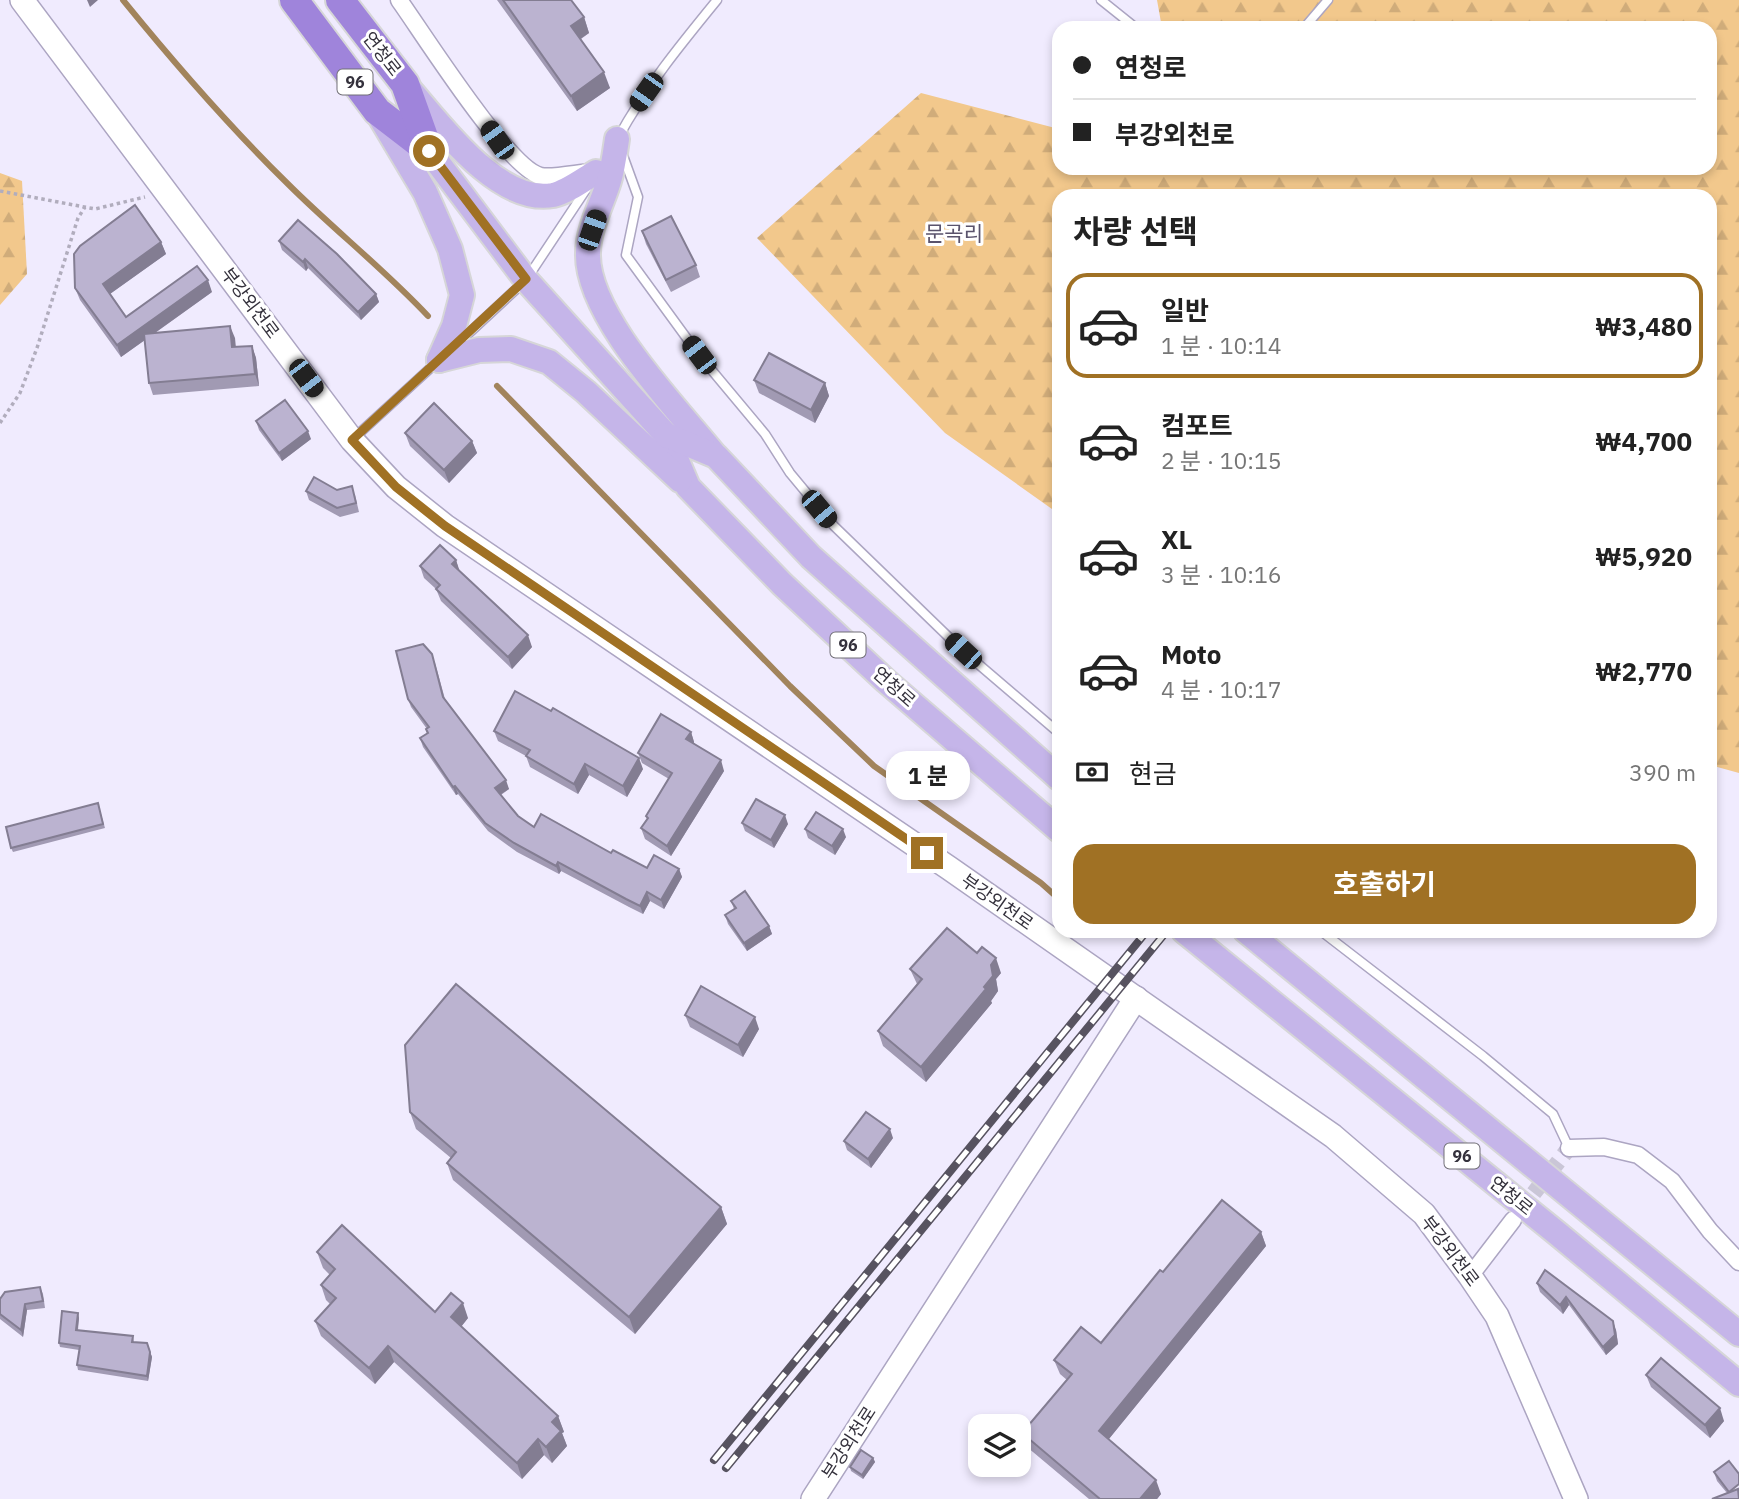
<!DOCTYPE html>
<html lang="ko">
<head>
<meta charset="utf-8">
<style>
  :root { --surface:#fff; --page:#f6f6f6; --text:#222; --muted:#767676; --line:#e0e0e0; --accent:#a07124 }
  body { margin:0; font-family:"IBM Plex Sans","Noto Sans KR",sans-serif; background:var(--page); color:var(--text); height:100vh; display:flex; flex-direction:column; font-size:26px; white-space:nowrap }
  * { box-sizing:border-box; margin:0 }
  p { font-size:23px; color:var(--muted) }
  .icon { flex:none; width:38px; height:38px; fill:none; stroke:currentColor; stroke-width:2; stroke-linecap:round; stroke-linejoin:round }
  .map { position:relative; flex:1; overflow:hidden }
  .drawer { position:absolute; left:1052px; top:189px; width:665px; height:749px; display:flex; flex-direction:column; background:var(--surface); border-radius:21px; box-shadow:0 4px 10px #0003 }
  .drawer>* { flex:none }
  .banner { position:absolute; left:1052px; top:21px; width:665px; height:154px; border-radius:21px; box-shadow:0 4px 10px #0003; display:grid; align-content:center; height:154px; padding:0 21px; background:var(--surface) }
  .buttons { position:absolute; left:968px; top:1414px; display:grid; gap:14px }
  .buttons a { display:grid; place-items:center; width:63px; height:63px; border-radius:14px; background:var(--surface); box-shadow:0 4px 10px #0003; font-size:35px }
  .end { position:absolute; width:32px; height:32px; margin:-16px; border:9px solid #a07124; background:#fff; box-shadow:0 0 0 4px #fff }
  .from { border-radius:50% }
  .bubble { position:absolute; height:49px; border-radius:21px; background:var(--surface); box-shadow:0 4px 10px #0003; font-size:23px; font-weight:700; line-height:49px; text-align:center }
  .car { position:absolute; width:21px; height:42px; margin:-21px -10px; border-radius:9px; box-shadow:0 0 5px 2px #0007; background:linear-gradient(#222 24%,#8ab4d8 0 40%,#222 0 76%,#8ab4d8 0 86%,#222 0) }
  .banner b { display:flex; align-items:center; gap:24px; height:66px; font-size:26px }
  .banner b+b { border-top:2px solid var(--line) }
  .banner i { width:18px; height:18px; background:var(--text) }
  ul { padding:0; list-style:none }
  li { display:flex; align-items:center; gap:21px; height:105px; margin:0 14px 10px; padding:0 7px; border:4px solid transparent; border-radius:21px }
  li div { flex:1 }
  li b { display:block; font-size:26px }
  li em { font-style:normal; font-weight:700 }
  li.on { border-color:var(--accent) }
  li>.icon { width:63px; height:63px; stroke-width:1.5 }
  h2 { padding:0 21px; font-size:32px; line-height:84px }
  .pay { display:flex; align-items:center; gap:18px; height:77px; padding:0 21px; font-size:26px }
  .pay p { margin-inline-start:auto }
  .cta { display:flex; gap:14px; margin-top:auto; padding:14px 21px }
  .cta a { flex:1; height:80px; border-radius:21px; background:var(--accent); color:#fff; font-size:28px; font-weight:700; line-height:80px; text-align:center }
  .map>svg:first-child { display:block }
  .forest { fill:url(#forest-firs) }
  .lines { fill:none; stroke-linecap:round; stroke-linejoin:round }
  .stream { stroke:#a2845c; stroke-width:6 }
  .street-tunnel { stroke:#cac6d7; stroke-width:16; stroke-dasharray:16 8; stroke-linecap:butt }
  .lane-casing { stroke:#aca5c2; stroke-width:11 }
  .street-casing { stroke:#aca5c2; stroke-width:19 }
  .secondary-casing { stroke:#aca5c2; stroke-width:26 }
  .primary-casing { stroke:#d6d6d8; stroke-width:28 }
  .highway-casing { stroke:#d6d6d8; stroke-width:32 }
  .path { stroke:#b1adbd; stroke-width:3.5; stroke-dasharray:3.5 3.5; stroke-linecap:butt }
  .lane { stroke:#fff; stroke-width:8 }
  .street { stroke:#fff; stroke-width:16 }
  .secondary { stroke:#fff; stroke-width:23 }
  .primary { stroke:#c5b5e9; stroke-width:24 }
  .highway { stroke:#9f84db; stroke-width:28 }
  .rail-casing { stroke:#575360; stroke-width:8 }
  .rail { stroke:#fff; stroke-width:5; stroke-dasharray:16; stroke-linecap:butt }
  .wall { fill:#a19ab3 }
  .shaded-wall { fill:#837d92 }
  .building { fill:#bbb3d0; stroke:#837d92; stroke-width:2 }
  .route { stroke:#a07124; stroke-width:9 }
  .labels { text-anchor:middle; stroke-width:6; stroke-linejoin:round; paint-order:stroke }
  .shield { fill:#fff; stroke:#716f76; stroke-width:2 }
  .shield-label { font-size:16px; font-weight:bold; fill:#34313c }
  .street-label { font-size:18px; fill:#34313c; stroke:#fff }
  .quarter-label { font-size:21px; fill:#5a536c; stroke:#fff }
</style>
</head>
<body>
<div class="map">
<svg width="1739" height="1499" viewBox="0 0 1739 1499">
  <defs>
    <pattern id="forest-firs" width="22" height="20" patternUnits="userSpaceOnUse" patternTransform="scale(1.75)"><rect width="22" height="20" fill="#f2c88c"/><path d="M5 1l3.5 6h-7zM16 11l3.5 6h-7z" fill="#d0ac7a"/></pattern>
  </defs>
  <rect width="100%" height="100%" fill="#f0ebfe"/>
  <!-- forest -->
  <g class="forest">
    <polygon points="1157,0 1739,0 1739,773 1710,765 1710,196 1059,196 1059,514 945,433 757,238 921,93 1059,129 1059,168 1710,168 1710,28 1162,28"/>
    <polygon points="0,173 22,181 27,274 0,305"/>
  </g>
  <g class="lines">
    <!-- stream -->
    <g class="stream">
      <path d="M123,0C175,64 229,126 288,184C333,229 384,269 428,316"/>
      <polyline points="497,386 790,686 874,766 1041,883 1059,899"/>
    </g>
    <!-- street-tunnel -->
    <polyline class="street-tunnel" points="1519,1212 1569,1148"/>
    <defs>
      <g id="lane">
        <polyline points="1101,0 1136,28"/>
        <polyline points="1304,28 1328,0"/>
        <path d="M618,138C645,88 681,44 717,0"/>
        <polyline points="622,153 638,197 626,255 699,355 765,434 790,473 834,526 963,651 1059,733"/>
        <polyline points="455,346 526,280 587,188"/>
        <polyline points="354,438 437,362"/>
        <polyline points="1321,931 1483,1056 1553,1114 1569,1148"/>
      </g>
      <g id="street">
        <path d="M399,0C422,32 509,170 541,176C553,178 577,173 590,172"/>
        <polyline points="1569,1148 1604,1147 1638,1155 1672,1181 1710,1231 1739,1262"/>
        <polyline points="1470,1276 1513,1220"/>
      </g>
      <g id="secondary">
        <polyline points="22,0 352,440 396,487 445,526 949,868 1333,1136 1424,1214 1470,1276 1497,1316 1576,1499"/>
        <polyline points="813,1499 1136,998"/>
      </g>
      <g id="primary">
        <path d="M410,90C442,127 499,205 553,195C567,192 584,179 596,172"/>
        <polyline points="379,115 425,192 450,249 462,295 454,326 439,360"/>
        <path d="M617,139C615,153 613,168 609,181C602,204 588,229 588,253C586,315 675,406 713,453"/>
        <polyline points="429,151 526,280 666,435 688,487 782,584 886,681 1059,830"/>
        <polyline points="439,360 479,350 511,349 549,362 586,392 680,480"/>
        <polyline points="666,435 716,456 811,557 1059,778"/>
        <polyline points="1184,931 1558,1234 1739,1384"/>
        <polyline points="1246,931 1739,1334"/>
      </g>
      <g id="highway">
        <polyline points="294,0 377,111 429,151"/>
        <polyline points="340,0 405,84 429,151"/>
      </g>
    </defs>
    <!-- lane casing -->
    <use href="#lane" class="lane-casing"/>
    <!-- street casing -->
    <use href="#street" class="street-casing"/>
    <!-- secondary casing -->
    <use href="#secondary" class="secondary-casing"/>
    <!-- primary casing -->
    <use href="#primary" class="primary-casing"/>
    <!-- highway casing -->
    <use href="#highway" class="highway-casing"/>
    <!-- path -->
    <g class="path">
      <polyline points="0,191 95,209 145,197"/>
      <polyline points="0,423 20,393 37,348 78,218 85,207"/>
    </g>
    <!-- lane -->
    <use href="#lane" class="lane"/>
    <!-- street -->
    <use href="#street" class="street"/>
    <!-- secondary -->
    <use href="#secondary" class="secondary"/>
    <!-- primary -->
    <use href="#primary" class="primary"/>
    <!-- highway -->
    <use href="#highway" class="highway"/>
    <defs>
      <g id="rail">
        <polyline points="714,1460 1147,931"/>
        <polyline points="726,1468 1167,931"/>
      </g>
    </defs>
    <!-- rail casing -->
    <use href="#rail" class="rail-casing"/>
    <!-- rail -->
    <use href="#rail" class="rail"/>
  </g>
  <!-- wall -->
  <g class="wall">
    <polygon points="497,0 571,0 584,17 589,33 581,39 610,88 577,111"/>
    <polygon points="642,231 696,265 700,277 671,292 646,244"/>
    <polygon points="279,241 376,294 379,302 361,320 308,268 306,271 282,250"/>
    <polygon points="161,242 166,254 110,294 126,317 212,292 155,333 235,338 235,347 252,346 256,358 259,386 153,395 149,383 145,340 121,357 80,300 75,288"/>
    <polygon points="754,380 825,383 829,396 815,423 759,393"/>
    <polygon points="256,421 311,439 282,461 259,430"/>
    <polygon points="405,433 472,441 477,453 449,483 410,446"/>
    <polygon points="337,490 355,495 359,512 340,517 309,500 306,491"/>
    <polygon points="456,560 459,571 532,647 512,669 441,601 436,589 424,578 420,566"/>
    <polygon points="435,663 445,699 509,789 501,795 518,816 534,827 611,853 647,868 679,869 682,877 664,909 650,901 643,914 629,907 561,871 559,874 517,852 488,831 458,794 456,795 423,747 420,738 427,734 426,729 427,729 411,707 408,699"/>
    <polygon points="494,731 643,769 627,797 589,775 578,794 530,767 526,756 498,741"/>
    <polygon points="691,732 694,742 694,743 724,771 671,856 645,839 641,828 647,819 646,816 669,779 642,763 638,753"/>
    <polygon points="99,807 105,828 13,852 11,848"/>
    <polygon points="742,823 788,824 774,848 745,831"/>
    <polygon points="805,829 846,837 835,855 808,838"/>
    <polygon points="731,901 769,926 772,934 747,951 728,924 725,915 734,909"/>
    <polygon points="910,969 1001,973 996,979 998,991 991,1001 992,1003 926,1082 883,1046 878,1031 917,984"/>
    <polygon points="685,1015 759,1029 743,1057 690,1027"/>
    <polygon points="410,1112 721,1207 727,1224 635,1334 453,1180 447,1163 451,1158 416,1129"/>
    <polygon points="893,1138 871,1168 847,1150 844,1141"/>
    <polygon points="1261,1232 1266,1246 1108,1440 1161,1494 1157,1499 1089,1499 1027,1447 1022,1433 1067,1380 1060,1374 1054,1360 1101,1343 1163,1272"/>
    <polygon points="317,1252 435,1312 468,1318 461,1327 558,1416 564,1432 562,1433 567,1446 552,1463 544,1455 522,1479 394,1362 375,1384 321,1336 315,1321 330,1304 326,1300 321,1285 330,1275 323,1268"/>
    <polygon points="1545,1270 1616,1330 1618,1344 1606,1355 1569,1305 1563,1314 1540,1292 1537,1283"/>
    <polygon points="40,1287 43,1294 45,1308 27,1310 23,1337 0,1319 0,1299"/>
    <polygon points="79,1318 78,1330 133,1336 134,1342 147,1343 152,1357 148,1381 78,1370 77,1365 79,1350 60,1347 59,1343"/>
    <polygon points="1646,1375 1724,1421 1710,1438 1651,1387"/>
    <polygon points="873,1458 875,1462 863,1479 851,1471 850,1467"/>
    <polygon points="1714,1472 1739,1499 1727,1493 1717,1481"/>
  </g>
  <!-- shaded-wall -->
  <g class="shaded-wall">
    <polygon points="87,0 98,0 90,7"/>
    <polygon points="584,17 589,33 577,41 571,26"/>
    <polygon points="604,72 610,88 577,111 571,96"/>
    <polygon points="161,242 166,254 107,296 103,284"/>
    <polygon points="305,259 308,268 306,271 303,262"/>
    <polygon points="208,280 212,292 121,357 117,345"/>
    <polygon points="376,294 379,302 361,320 358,312"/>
    <polygon points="230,326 235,338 237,359 232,347"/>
    <polygon points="252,346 256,358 259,386 255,374"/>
    <polygon points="825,383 829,396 815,423 811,410"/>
    <polygon points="308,431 311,439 282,461 279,453"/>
    <polygon points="472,441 477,453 449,483 444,470"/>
    <polygon points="456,560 460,572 452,564"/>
    <polygon points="528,635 532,647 512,669 508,657"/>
    <polygon points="691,732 694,742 690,749 686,739"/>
    <polygon points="639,758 643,769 627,797 623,786"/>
    <polygon points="721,760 724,771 671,856 667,846"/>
    <polygon points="585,764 589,775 578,794 574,784"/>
    <polygon points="506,780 509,789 498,796 495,788"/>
    <polygon points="455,786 458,794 456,795 453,787"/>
    <polygon points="785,815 788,824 774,848 771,840"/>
    <polygon points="843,829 846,837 835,855 832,846"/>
    <polygon points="558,862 561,871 559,874 556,866"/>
    <polygon points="679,869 682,877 664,909 661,900"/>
    <polygon points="647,892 650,901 643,914 640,906"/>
    <polygon points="769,926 772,934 747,951 744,943"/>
    <polygon points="996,958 1001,973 996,979 998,991 991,1001 992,1003 926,1082 921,1067 984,987 991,965"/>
    <polygon points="755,1017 759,1029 743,1057 738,1045"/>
    <polygon points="890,1129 893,1138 871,1168 868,1159"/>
    <polygon points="721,1207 727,1224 635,1334 629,1317"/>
    <polygon points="1261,1232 1266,1246 1104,1445 1099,1431"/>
    <polygon points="1566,1297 1569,1305 1563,1314 1560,1305"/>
    <polygon points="463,1303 468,1318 456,1333 451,1317"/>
    <polygon points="25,1304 27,1310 23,1337 21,1330"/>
    <polygon points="78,1313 79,1318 77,1334 76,1330"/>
    <polygon points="1613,1321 1616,1330 1618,1344 1606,1355 1603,1347"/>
    <polygon points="388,1346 394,1362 375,1384 369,1368"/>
    <polygon points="150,1352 152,1357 148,1381 147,1376"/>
    <polygon points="1720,1408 1724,1421 1710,1438 1705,1425"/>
    <polygon points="558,1416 564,1432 562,1433 567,1446 552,1463 546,1447 552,1422"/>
    <polygon points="538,1439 544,1455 522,1479 517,1463"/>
    <polygon points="873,1458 875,1462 863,1479 862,1475"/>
    <polygon points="1156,1480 1161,1494 1157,1499 1140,1499"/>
  </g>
  <!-- building -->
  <g class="building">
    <polygon points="503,0 571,0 584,17 571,26 604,72 571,96"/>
    <polygon points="135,205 161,242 103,284 126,317 197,266 208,280 117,345 75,288 74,254 80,246"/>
    <polygon points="671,216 696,265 666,280 642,231"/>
    <polygon points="298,220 337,254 376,294 358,312 305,259 303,262 279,241"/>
    <polygon points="230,326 232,347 252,346 255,374 149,383 144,334"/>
    <polygon points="769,353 825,383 811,410 754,380"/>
    <polygon points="285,400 308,431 279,453 256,421"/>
    <polygon points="434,403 472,441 444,470 405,433"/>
    <polygon points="314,477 337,490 352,486 356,503 337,508 306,491"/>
    <polygon points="440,545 456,560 452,564 528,635 508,657 436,589 440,585 420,566"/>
    <polygon points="423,644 432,654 443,697 506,780 495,788 518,816 534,827 541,814 611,853 613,850 647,868 654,855 679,869 661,900 647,892 640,906 626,899 558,862 556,866 514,843 485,823 455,786 453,787 420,738 428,733 426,729 429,727 408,699 396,651"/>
    <polygon points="515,691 551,711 553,708 639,758 623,786 585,764 574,784 526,756 530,750 494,731"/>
    <polygon points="661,714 691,732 686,739 721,760 667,846 641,828 648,818 646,816 672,773 638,753"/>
    <polygon points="756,799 785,815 771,840 742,823"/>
    <polygon points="98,803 103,824 11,848 6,827"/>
    <polygon points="816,812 843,829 832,846 805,829"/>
    <polygon points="745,891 769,926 744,943 725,915 736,908 731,901"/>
    <polygon points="947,928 977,953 982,947 996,958 991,965 993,976 984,987 986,989 921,1067 878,1031 922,979 910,969"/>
    <polygon points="456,984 721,1207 629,1317 447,1163 456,1152 410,1112 405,1045"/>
    <polygon points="701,986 755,1017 738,1045 685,1015"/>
    <polygon points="866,1112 890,1129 868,1159 844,1141"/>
    <polygon points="1222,1200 1261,1232 1099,1431 1156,1480 1140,1499 1100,1499 1022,1433 1072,1374 1054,1360 1081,1327 1101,1343 1160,1270 1163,1272"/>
    <polygon points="342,1225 435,1312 451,1293 463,1303 451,1317 558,1416 552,1422 561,1431 546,1447 538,1439 517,1463 388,1346 369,1368 315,1321 336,1298 321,1285 335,1269 317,1252"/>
    <polygon points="1545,1270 1613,1321 1615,1335 1603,1347 1566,1297 1560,1305 1537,1283"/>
    <polygon points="40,1287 43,1301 25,1304 21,1330 0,1314 0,1299 5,1292"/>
    <polygon points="62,1311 78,1313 76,1330 133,1336 132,1342 147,1343 150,1352 147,1376 77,1365 80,1346 59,1343"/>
    <polygon points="1661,1358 1720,1408 1705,1425 1646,1375"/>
    <polygon points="861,1450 873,1458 862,1475 850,1467"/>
    <polygon points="1729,1461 1739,1474 1739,1484 1729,1492 1714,1472"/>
    <polygon points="1738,1489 1739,1499 1712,1499"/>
  </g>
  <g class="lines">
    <!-- route -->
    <polyline class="route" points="429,151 526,279 352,440 396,487 445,526 927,853"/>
  </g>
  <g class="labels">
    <!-- shield labels -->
    <g class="shield">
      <rect x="337.5" y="69.5" width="35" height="25" rx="5"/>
      <rect x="830.5" y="632.5" width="35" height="25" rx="5"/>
      <rect x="1444.5" y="1143.5" width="35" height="25" rx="5"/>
    </g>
    <g class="shield-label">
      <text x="355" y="88">96</text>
      <text x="848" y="651">96</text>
      <text x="1462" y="1162">96</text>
    </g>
    <!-- street labels -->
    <g class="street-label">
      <text transform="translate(382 54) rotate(52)" y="6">연청로</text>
      <text transform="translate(250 303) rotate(53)" y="6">부강외천로</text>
      <text transform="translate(894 687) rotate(42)" y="6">연청로</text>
      <text transform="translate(997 902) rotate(35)" y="6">부강외천로</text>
      <text transform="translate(1511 1196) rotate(39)" y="6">연청로</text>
      <text transform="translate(1450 1251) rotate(53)" y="6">부강외천로</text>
      <text transform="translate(849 1443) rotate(-57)" y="6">부강외천로</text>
    </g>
    <!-- quarter labels -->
    <g class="quarter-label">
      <text x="954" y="241">문곡리</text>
    </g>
  </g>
</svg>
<div class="buttons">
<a><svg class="icon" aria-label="layers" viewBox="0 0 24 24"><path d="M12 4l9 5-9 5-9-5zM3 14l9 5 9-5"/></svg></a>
</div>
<i class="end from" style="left:429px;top:151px"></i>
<i class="end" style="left:927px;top:853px"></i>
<div class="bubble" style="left:886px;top:751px;width:84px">1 분</div>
<i class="car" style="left:646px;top:92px;rotate:215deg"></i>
<i class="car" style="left:497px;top:140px;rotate:325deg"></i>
<i class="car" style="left:592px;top:230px;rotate:19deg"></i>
<i class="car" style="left:699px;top:355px;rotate:323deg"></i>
<i class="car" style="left:306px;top:378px;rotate:143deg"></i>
<i class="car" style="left:819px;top:509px;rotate:140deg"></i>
<i class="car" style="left:963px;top:651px;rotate:313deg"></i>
<div class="banner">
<b><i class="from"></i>연청로</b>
<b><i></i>부강외천로</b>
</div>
<section class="drawer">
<h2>차량 선택</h2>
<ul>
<li class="on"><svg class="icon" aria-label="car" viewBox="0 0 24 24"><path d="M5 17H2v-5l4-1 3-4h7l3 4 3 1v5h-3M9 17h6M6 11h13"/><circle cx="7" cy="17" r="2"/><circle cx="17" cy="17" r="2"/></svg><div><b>일반</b><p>1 분 · 10:14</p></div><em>₩3,480</em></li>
<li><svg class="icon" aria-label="car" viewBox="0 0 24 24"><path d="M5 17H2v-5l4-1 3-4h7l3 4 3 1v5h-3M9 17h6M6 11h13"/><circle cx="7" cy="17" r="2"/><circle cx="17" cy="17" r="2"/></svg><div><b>컴포트</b><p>2 분 · 10:15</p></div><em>₩4,700</em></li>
<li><svg class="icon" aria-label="car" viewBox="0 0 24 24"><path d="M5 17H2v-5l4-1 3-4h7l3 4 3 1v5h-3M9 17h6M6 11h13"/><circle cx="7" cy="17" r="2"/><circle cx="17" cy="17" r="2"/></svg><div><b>XL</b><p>3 분 · 10:16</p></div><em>₩5,920</em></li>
<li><svg class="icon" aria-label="car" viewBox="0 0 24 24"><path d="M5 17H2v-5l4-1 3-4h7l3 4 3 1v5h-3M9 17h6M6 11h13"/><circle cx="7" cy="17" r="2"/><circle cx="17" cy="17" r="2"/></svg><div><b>Moto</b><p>4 분 · 10:17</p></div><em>₩2,770</em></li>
</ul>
<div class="pay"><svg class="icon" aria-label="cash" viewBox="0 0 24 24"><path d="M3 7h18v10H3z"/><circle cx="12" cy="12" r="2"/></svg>현금<p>390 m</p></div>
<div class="cta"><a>호출하기</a></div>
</section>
</div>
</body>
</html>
